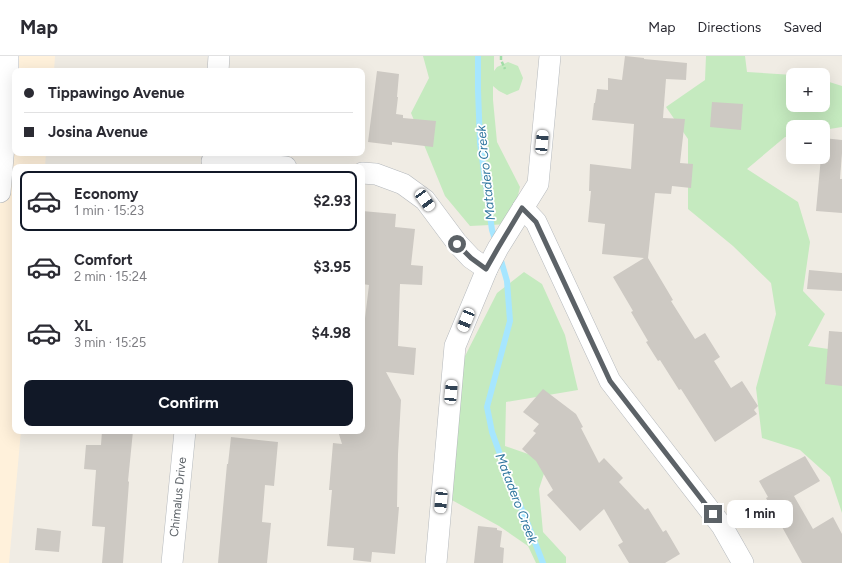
<!DOCTYPE html>
<html lang="en">
<head>
<meta charset="utf-8">
<style>
  :root { --surface:#fff; --page:#f7f7f7; --text:#2b2b33; --muted:#7c7c81; --line:#e1e1e2; --accent:#111827 }
  body { margin:0; font-family:Figtree,sans-serif; background:var(--page); color:var(--text); height:100vh; display:flex; flex-direction:column; font-size:15px; white-space:nowrap }
  * { box-sizing:border-box; margin:0 }
  p { font-size:13px; color:var(--muted) }
  .icon { flex:none; width:22px; height:22px; fill:none; stroke:currentColor; stroke-width:2; stroke-linecap:round; stroke-linejoin:round }
  .map { position:relative; flex:1; overflow:hidden }
  .side { position:absolute; left:12px; top:108px; width:353px; height:270px; display:flex; flex-direction:column; background:var(--surface); border-radius:8px; box-shadow:0 4px 16px #0002 }
  .side>* { flex:none }
  .hud { position:absolute; left:12px; top:12px; width:353px; height:88px; border-radius:8px; box-shadow:0 4px 16px #0002; display:grid; align-content:center; height:88px; padding:0 12px; background:var(--surface) }
  .buttons { position:absolute; left:786px; top:12px; display:grid; gap:8px }
  .buttons a { display:grid; place-items:center; width:44px; height:44px; border-radius:8px; background:var(--surface); box-shadow:0 4px 16px #0002; font-size:20px }
  .end { position:absolute; width:18px; height:18px; margin:-9px; border:5px solid #5c6267; background:#fff; box-shadow:0 0 0 2px #fff }
  .from { border-radius:50% }
  .bubble { position:absolute; height:28px; border-radius:8px; background:var(--surface); box-shadow:0 4px 16px #0002; font-size:13px; font-weight:700; line-height:28px; text-align:center }
  .car { position:absolute; width:12px; height:24px; margin:-12px -6px; border-radius:5px; box-shadow:0 0 3px 1px #0007; background:linear-gradient(#fff 24%,#345 0 40%,#fff 0 76%,#345 0 86%,#fff 0) }
  .hud b { display:flex; align-items:center; gap:14px; height:38px; font-size:15px }
  .hud b+b { border-top:1px solid var(--line) }
  .hud i { width:10px; height:10px; background:var(--text) }
  ul { padding:7px 0 0; list-style:none }
  li { display:flex; align-items:center; gap:12px; height:60px; margin:0 8px 6px; padding:0 4px; border:2px solid transparent; border-radius:8px }
  li div { flex:1 }
  li b { display:block; font-size:15px }
  li em { font-style:normal; font-weight:700 }
  li.active { border-color:var(--accent) }
  li>.icon { width:36px; height:36px; stroke-width:1.5 }
  .cta { display:flex; gap:8px; margin-top:auto; padding:8px 12px }
  .cta a { flex:1; height:46px; border-radius:8px; background:var(--accent); color:#fff; font-size:16px; font-weight:700; line-height:46px; text-align:center }
  header { display:flex; align-items:center; gap:24px; box-sizing:border-box; height:56px; padding:0 20px; background:var(--surface); border-bottom:1px solid var(--line) }
  header strong { font-size:19px }
  nav { display:flex; gap:22px; margin-inline-start:auto; font-size:14px }
  .map>svg:first-child { display:block }
  .commercial { fill:#fff1db }
  .green { fill:#c5eabf }
  .lines { fill:none; stroke-linecap:round; stroke-linejoin:round }
  .stream { stroke:#a6e6ff; stroke-width:6 }
  .building { fill:#cdc9c3 }
  .minor-casing { stroke:#b5b9bd; stroke-width:22 }
  .path { stroke:#a1dda7; stroke-width:2.5; stroke-dasharray:4 2; stroke-linecap:butt }
  .minor { stroke:#fff; stroke-width:21 }
  .route { stroke:#5c6267; stroke-width:5 }
  .labels { text-anchor:middle; stroke-width:3.5; stroke-linejoin:round; paint-order:stroke }
  .street-label { font-size:12px; fill:#5c6267; stroke:#fff }
  .water-label { font-size:13px; font-style:italic; fill:#3178a0; stroke:#fff }
</style>
</head>
<body>
<header>
<strong>Map</strong>
<nav><a>Map</a><a>Directions</a><a>Saved</a></nav>
</header>
<div class="map">
<svg width="842" height="507" viewBox="0 0 842 507">
  <rect width="100%" height="100%" fill="#f0ece4"/>
  <!-- commercial -->
  <polygon class="commercial" points="0,0 55,0 54,15 15,15 15,97 46,97 45,111 15,111 15,375 21,375 9,507 0,507"/>
  <!-- green -->
  <g class="green">
    <polygon points="423,0 494,0 494,15 497,11 508,6 518,10 523,22 519,34 507,39 499,35 493,30 493,44 497,86 520,131 511,168 470,170 445,140 411,57 429,22"/>
    <polygon points="706,0 745,0 747,16 793,19 793,49 823,49 823,24 842,30 842,71 823,74 823,71 793,71 793,80 785,81 747,113 798,146 810,186 803,235 825,258 808,290 842,295 842,457 830,421 800,394 762,382 756,332 776,258 771,227 733,190 688,153 688,83 666,51 705,24"/>
    <polygon points="524,216 542,228 565,279 578,334 506,346 505,390 548,405 539,433 543,476 566,501 566,507 536,507 528,490 499,470 450,443 462,306 497,237"/>
  </g>
  <g class="lines">
    <!-- stream -->
    <g class="stream">
      <polyline points="478,0 478,34 480,87 492,174 496,186"/>
      <polyline points="500,201 507,225 510,265 487,351 492,376 506,415 527,466 543,507"/>
    </g>
  </g>
  <!-- building -->
  <g class="building">
    <polygon points="625,0 644,2 644,3 687,7 686,24 666,23 663,62 685,63 680,107 693,108 691,132 672,130 671,138 655,137 648,202 673,244 671,245 695,283 705,277 720,301 714,305 731,332 742,325 758,350 754,354 757,358 715,386 681,333 679,334 660,304 658,305 646,286 648,285 631,256 633,255 613,221 644,202 602,198 605,168 588,166 591,135 589,135 590,108 631,113 634,68 592,64 594,47 595,47 597,33 608,34 608,22 622,24"/>
    <polygon points="377,15 399,18 397,41 398,41 396,58 403,59 403,62 436,65 433,91 392,86 392,89 368,86"/>
    <polygon points="712,46 743,48 741,74 710,71"/>
    <polygon points="823,82 842,84 842,97 840,123 842,123 842,157 816,155 821,101 823,101"/>
    <polygon points="362,155 396,158 395,171 415,173 411,209 423,210 422,229 400,228 398,290 416,292 414,319 386,316 401,344 398,398 397,451 399,451 395,498 372,496 371,506 353,504 354,492 327,490 332,434 329,434 333,387 342,388 338,375 362,375 362,287 369,229 362,228"/>
    <polygon points="809,214 842,217 842,235 807,233"/>
    <polygon points="829,275 842,276 842,330 825,328"/>
    <polygon points="543,333 576,358 583,371 581,372 599,407 604,402 623,422 619,426 645,454 648,452 663,476 666,474 680,498 665,507 629,507 618,489 623,486 604,453 580,475 547,439 553,434 536,405 522,393 536,377 533,375 539,368 523,356"/>
    <polygon points="102,375 133,375 128,425 129,426 123,507 102,507 105,471 92,470 96,414 84,413 86,389 101,389"/>
    <polygon points="231,381 278,386 274,430 265,429 262,466 271,467 267,507 218,507 227,408 228,408"/>
    <polygon points="805,400 820,425 794,440 813,473 833,461 842,478 842,507 802,507 766,442 768,441 759,425"/>
    <polygon points="478,470 497,472 497,474 502,475 500,491 504,492 503,507 474,507"/>
    <polygon points="37,472 61,475 59,496 35,494"/>
  </g>
  <g class="lines">
    <defs>
      <g id="minor">
        <polyline points="218,15 219,0"/>
        <polyline points="212,105 286,111"/>
        <polyline points="362,117 376,118 403,128 425,144 457,187 471,202 487,213"/>
        <polyline points="0,136 8,43 8,0"/>
        <polyline points="523,152 536,166 610,325 722,470 743,507"/>
        <polyline points="172,507 185,375"/>
        <polyline points="436,507 455,290 487,213 498,192 538,128 550,0"/>
      </g>
    </defs>
    <!-- minor casing -->
    <use href="#minor" class="minor-casing"/>
    <!-- path -->
    <polyline class="path" points="501,0 501,4 505,13"/>
    <!-- minor -->
    <use href="#minor" class="minor"/>
  </g>
  <g class="lines">
    <!-- route -->
    <polyline class="route" points="457,188 471,202 486,213 498,192 522,152 536,166 610,325 713,458"/>
  </g>
  <g class="labels">
    <!-- street labels -->
    <g class="street-label">
      <text transform="translate(178 441) rotate(-84)" y="4">Chimalus Drive</text>
    </g>
    <!-- water labels -->
    <g class="water-label">
      <text transform="translate(485 117) rotate(-96)" y="5">Matadero Creek</text>
      <text transform="translate(517 442) rotate(69)" y="5">Matadero Creek</text>
    </g>
  </g>
</svg>
<div class="buttons">
<a>+</a>
<a>−</a>
</div>
<i class="end from" style="left:457px;top:188px"></i>
<i class="end" style="left:713px;top:458px"></i>
<div class="bubble" style="left:727px;top:444px;width:66px">1 min</div>
<i class="car" style="left:542px;top:86px;rotate:5deg"></i>
<i class="car" style="left:425px;top:144px;rotate:144deg"></i>
<i class="car" style="left:466px;top:264px;rotate:202deg"></i>
<i class="car" style="left:451px;top:336px;rotate:5deg"></i>
<i class="car" style="left:441px;top:445px;rotate:185deg"></i>
<div class="hud">
<b><i class="from"></i>Tippawingo Avenue</b>
<b><i></i>Josina Avenue</b>
</div>
<section class="side">
<ul>
<li class="active"><svg class="icon" aria-label="car" viewBox="0 0 24 24"><path d="M5 17H2v-5l4-1 3-4h7l3 4 3 1v5h-3M9 17h6M6 11h13"/><circle cx="7" cy="17" r="2"/><circle cx="17" cy="17" r="2"/></svg><div><b>Economy</b><p>1 min · 15:23</p></div><em>$2.93</em></li>
<li><svg class="icon" aria-label="car" viewBox="0 0 24 24"><path d="M5 17H2v-5l4-1 3-4h7l3 4 3 1v5h-3M9 17h6M6 11h13"/><circle cx="7" cy="17" r="2"/><circle cx="17" cy="17" r="2"/></svg><div><b>Comfort</b><p>2 min · 15:24</p></div><em>$3.95</em></li>
<li><svg class="icon" aria-label="car" viewBox="0 0 24 24"><path d="M5 17H2v-5l4-1 3-4h7l3 4 3 1v5h-3M9 17h6M6 11h13"/><circle cx="7" cy="17" r="2"/><circle cx="17" cy="17" r="2"/></svg><div><b>XL</b><p>3 min · 15:25</p></div><em>$4.98</em></li>
</ul>
<div class="cta"><a>Confirm</a></div>
</section>
</div>
</body>
</html>
